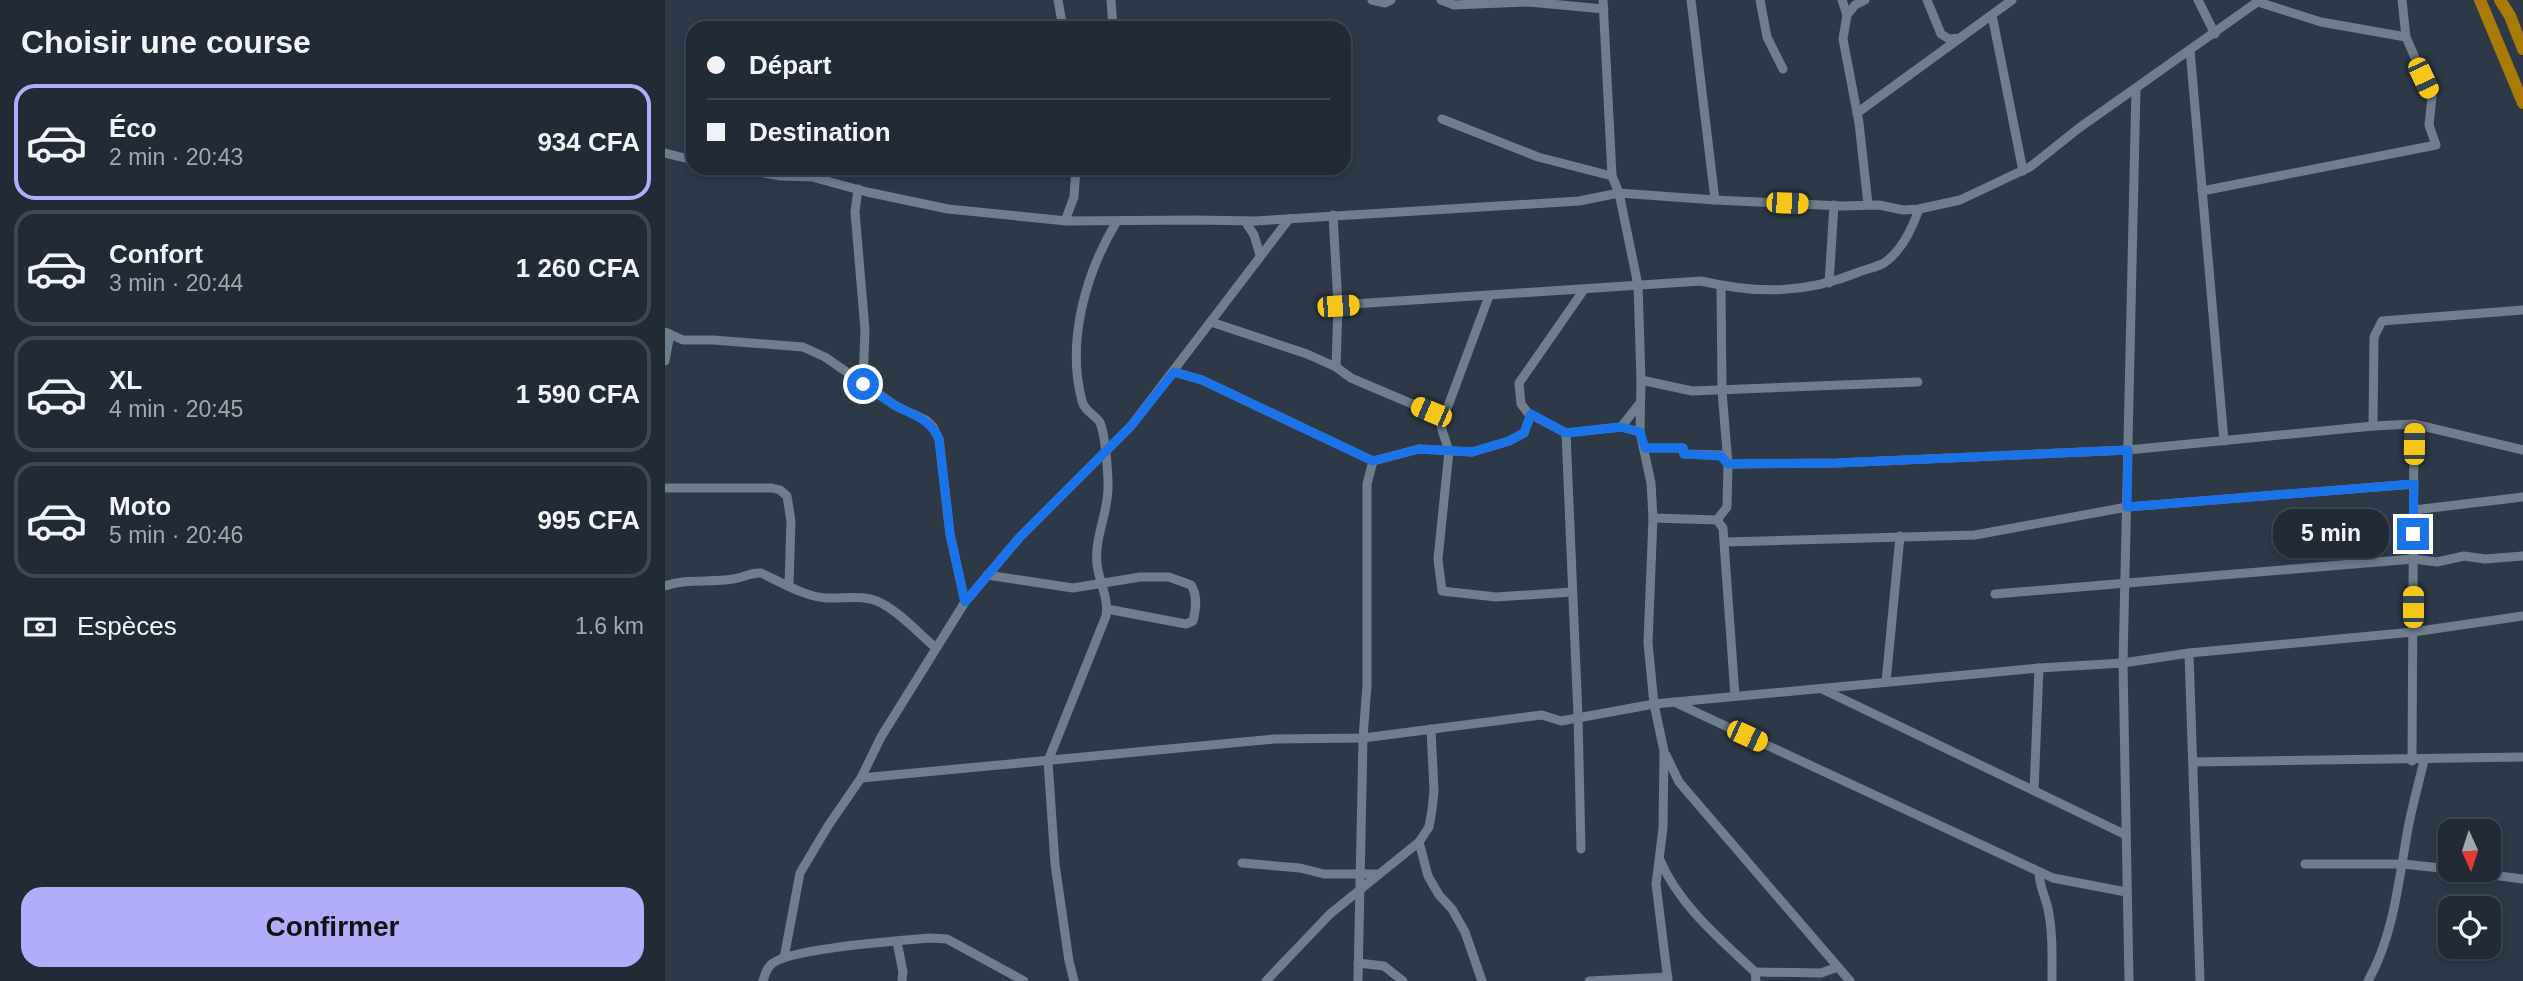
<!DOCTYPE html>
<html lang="fr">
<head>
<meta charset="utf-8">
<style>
  :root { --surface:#222b35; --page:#2a333d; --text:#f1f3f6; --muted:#a2a7ad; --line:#3f4750; --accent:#b1adfa }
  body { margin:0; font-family:Arial,sans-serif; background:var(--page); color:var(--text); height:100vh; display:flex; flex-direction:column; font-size:26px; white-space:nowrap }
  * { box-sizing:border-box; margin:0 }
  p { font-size:23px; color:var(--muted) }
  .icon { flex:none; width:38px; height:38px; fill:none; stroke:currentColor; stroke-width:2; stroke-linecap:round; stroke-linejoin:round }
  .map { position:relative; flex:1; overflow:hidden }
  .panel { display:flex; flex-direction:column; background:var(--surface); width:665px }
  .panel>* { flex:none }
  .guide { position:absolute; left:21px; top:21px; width:665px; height:154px; border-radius:21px; box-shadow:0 4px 10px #0003,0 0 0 2px var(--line); display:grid; align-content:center; height:154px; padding:0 21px; background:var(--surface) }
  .needle { width:46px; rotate:177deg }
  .controls { position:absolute; left:1773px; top:819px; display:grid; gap:14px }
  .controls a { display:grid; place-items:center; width:63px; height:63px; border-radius:14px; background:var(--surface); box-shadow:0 4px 10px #0003,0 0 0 2px var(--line); font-size:35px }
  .end { position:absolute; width:32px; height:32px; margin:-16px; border:9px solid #1a73e8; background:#fff; box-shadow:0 0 0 4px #fff }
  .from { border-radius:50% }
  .bubble { position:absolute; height:49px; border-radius:21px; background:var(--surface); box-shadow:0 4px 10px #0003,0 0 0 2px var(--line); font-size:23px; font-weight:700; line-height:49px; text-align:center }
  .car { position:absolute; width:21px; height:42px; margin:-21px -10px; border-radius:9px; box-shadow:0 0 5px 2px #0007; background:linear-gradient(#f5c518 24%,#345 0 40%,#f5c518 0 76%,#345 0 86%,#f5c518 0) }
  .guide b { display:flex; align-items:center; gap:24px; height:66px; font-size:26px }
  .guide b+b { border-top:2px solid var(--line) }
  .guide i { width:18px; height:18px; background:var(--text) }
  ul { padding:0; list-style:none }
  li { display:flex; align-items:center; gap:21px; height:116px; margin:0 14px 10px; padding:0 7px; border:4px solid var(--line); border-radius:21px }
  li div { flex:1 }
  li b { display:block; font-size:26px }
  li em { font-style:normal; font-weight:700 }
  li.on { border-color:var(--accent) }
  li>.icon { width:63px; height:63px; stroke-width:1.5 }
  h2 { padding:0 21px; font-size:32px; line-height:84px }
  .pay { display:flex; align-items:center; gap:18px; height:77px; padding:0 21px; font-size:26px }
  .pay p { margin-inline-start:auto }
  .primary-button { display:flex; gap:14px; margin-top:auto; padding:14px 21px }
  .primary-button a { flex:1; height:80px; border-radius:21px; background:var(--accent); color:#111; font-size:28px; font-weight:700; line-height:80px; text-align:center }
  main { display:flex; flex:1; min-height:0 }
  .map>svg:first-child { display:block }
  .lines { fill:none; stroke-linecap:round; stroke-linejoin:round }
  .minor { stroke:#6f7d8d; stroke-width:9 }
  .highway { stroke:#a87b06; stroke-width:12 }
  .route { stroke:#1a73e8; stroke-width:9 }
</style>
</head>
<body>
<main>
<section class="panel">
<h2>Choisir une course</h2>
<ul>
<li class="on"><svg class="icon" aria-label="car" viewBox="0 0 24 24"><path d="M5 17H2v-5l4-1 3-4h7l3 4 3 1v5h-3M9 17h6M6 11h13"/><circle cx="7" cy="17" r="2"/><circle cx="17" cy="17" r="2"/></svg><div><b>Éco</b><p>2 min · 20:43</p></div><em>934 CFA</em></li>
<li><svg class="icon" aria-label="car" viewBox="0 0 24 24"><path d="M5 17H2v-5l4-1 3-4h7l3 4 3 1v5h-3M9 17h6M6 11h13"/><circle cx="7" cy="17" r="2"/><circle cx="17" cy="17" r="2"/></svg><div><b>Confort</b><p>3 min · 20:44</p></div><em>1 260 CFA</em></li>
<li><svg class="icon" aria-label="car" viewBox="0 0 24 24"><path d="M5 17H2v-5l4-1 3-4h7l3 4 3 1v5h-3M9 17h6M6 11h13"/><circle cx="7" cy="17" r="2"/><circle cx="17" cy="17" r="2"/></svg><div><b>XL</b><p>4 min · 20:45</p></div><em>1 590 CFA</em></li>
<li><svg class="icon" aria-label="car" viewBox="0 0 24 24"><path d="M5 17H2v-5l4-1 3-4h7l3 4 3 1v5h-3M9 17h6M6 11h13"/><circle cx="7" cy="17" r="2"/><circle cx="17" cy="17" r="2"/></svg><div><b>Moto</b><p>5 min · 20:46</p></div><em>995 CFA</em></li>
</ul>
<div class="pay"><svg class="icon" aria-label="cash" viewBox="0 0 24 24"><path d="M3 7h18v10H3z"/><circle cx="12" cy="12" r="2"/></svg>Espèces<p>1.6 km</p></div>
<div class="primary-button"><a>Confirmer</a></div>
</section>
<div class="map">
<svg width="1858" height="981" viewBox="0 0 1858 981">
  <rect width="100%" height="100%" fill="#2d3947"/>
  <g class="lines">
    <!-- minor -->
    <g class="minor">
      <polyline points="393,0 398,28"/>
      <polyline points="446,0 448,28"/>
      <polyline points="707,0 720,3 726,0"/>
      <polyline points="776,0 789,5 864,2 939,9"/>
      <polyline points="938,0 947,176 954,193 973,285 976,380 975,432 986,483 988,518 983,643 989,704 999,751 998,828 991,884 1003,981"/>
      <polyline points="1026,0 1050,200"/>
      <polyline points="1095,0 1102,37 1118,69"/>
      <polyline points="1177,0 1182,15"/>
      <polyline points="1200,0 1190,5 1182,15 1178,39 1194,123 1203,204"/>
      <polyline points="1262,0 1276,34 1284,39 1295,38 1347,0"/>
      <polyline points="1533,0 1550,34"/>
      <polyline points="1593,2 1656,22 1741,37"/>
      <polyline points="1327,15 1358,171"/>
      <polyline points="1525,50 1559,441"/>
      <polyline points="1192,113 1295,38"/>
      <polyline points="777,119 873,157 947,176"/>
      <polyline points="0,153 28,160"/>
      <polyline points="70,168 116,176 147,177 202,192 283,209 402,221 531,220 590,221 914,201 954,193 1050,200 1177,206 1214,205 1238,210 1254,209 1295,200 1365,167 1414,128 1595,0"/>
      <polyline points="193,189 190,212 200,330 198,384"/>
      <polyline points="1537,191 1771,145 1764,125 1767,97 1741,37 1737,0"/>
      <polyline points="668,215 673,305 671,367"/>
      <polyline points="400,221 409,197 411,168"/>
      <polyline points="580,221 589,235 595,255"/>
      <polyline points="1164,283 1169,205"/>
      <polyline points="918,291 854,383 856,404 863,413 901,433 956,427 975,432"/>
      <path d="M673,305L1036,281C1092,294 1140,294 1194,272C1202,269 1212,267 1219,263C1237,251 1247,229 1254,209"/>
      <path d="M546,322L642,354L671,367L686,378L766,412C774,413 779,413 783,406L824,296"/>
      <polyline points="0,332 18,340 48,340 138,347 160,357 231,406 261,420 268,427 274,439 285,534 300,602"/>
      <polyline points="0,361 5,334"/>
      <polyline points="509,372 537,380 708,461 754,449 807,452 844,441 859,433 866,414"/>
      <polyline points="976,380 1027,391 1253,382"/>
      <polyline points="775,413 777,430 784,451 773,559 777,591 831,597 907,592"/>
      <polyline points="1708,426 1709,337 1717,321 1858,310"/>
      <polyline points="956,427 975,403"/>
      <polyline points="901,433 913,716 916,849"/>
      <polyline points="980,448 1018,448 1019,454 1056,455 1063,464 1172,463 1463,450 1708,426 1749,424 1858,450"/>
      <polyline points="0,488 107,488 115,490 122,496 126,521 124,585"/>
      <polyline points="1749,510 1858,497"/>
      <polyline points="988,518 1052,520 1058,528 1070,696"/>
      <polyline points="1052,520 1062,507 1063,464 1057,391 1056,286"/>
      <polyline points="1061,542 1310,535 1462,507 1749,484"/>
      <path d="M322,575L408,588L475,577H504L526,585C533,596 531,609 528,621L521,624L442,609"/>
      <path d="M0,586C22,578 45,583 68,579C79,578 85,572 96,573C116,582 140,597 162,598C181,599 198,594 216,603C236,613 254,634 271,648"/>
      <polyline points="1330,594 1748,559 1772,562 1799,556 1820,559 1858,556"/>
      <polyline points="1524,653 1535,981"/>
      <polyline points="1221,682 1235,536"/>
      <polyline points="1157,689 1461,835"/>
      <polyline points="1009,702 1388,878 1461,892"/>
      <polyline points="1001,755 1014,782 1185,981"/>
      <polyline points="1747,761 1749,424"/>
      <polyline points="1528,762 1858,757"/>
      <polyline points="196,778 609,739 698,738 877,715 896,721 989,704 1374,668 1458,663 1524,653 1748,632 1858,616"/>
      <polyline points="1369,791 1374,668"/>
      <polyline points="754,842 763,876 774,895 787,909 800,932 817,981"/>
      <path d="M995,860C1014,905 1055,939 1090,972L1091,981"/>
      <polyline points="577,863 635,868 659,874 713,874"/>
      <polyline points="1640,864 1738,864 1785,869"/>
      <polyline points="1789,870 1858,879"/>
      <path d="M1374,872C1374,886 1380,895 1383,909C1388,933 1387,957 1387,981"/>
      <polyline points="232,942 238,972 237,981"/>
      <polyline points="119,958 135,873 163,826 196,778 216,737 300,602 355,537 466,426 624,219"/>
      <polyline points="693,963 719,966 738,981"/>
      <polyline points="1090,972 1156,973 1173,967"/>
      <path d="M98,981C100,974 102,967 108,963C128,948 235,941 265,938L282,939L359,981"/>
      <path d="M409,981L404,961L390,864L383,761L441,616C444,597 434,583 432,564C429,537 444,512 443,485C443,472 440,430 434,421C428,414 419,410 417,401C401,341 421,272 452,221"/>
      <polyline points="601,981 665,914 754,842 764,827 767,810 769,791 766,729"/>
      <polyline points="693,981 698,738 702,685 702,484 708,461"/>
      <polyline points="924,981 1003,977"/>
      <polyline points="1464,981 1458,663 1471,88"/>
      <path d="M1703,981C1727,939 1733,887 1741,840C1745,813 1753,787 1759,760"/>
    </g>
    <!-- highway -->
    <g class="highway">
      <polyline points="1815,0 1858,103"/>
      <polyline points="1835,0 1845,16 1858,49"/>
    </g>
  </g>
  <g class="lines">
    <!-- route -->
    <path class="route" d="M198,384C209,391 219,399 231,406C250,416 265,419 274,439L285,534L300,602L355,537L466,426L509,372L537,380L708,461L754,449L807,452L844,441L859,433L866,414L901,433L956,427L975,432L980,448H1018L1019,454L1056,456L1063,464L1172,463L1463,450L1462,507L1749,484L1748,534"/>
  </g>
</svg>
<div class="controls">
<a><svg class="needle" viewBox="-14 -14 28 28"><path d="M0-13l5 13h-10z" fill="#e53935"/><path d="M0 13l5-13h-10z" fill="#a2a7ad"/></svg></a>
<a><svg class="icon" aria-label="locate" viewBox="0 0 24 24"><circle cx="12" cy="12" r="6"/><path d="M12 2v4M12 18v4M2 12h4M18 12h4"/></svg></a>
</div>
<i class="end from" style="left:198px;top:384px"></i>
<i class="end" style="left:1748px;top:534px"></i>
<div class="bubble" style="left:1608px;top:509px;width:116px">5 min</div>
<i class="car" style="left:1758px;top:78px;rotate:155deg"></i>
<i class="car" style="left:1122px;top:203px;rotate:92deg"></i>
<i class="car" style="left:673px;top:306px;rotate:86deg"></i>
<i class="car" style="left:766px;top:412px;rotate:293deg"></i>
<i class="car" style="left:1749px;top:444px;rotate:1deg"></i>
<i class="car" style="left:1748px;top:607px;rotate:0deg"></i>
<i class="car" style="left:1082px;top:736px;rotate:115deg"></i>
<div class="guide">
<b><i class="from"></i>Départ</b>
<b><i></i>Destination</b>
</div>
</div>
</main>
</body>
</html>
